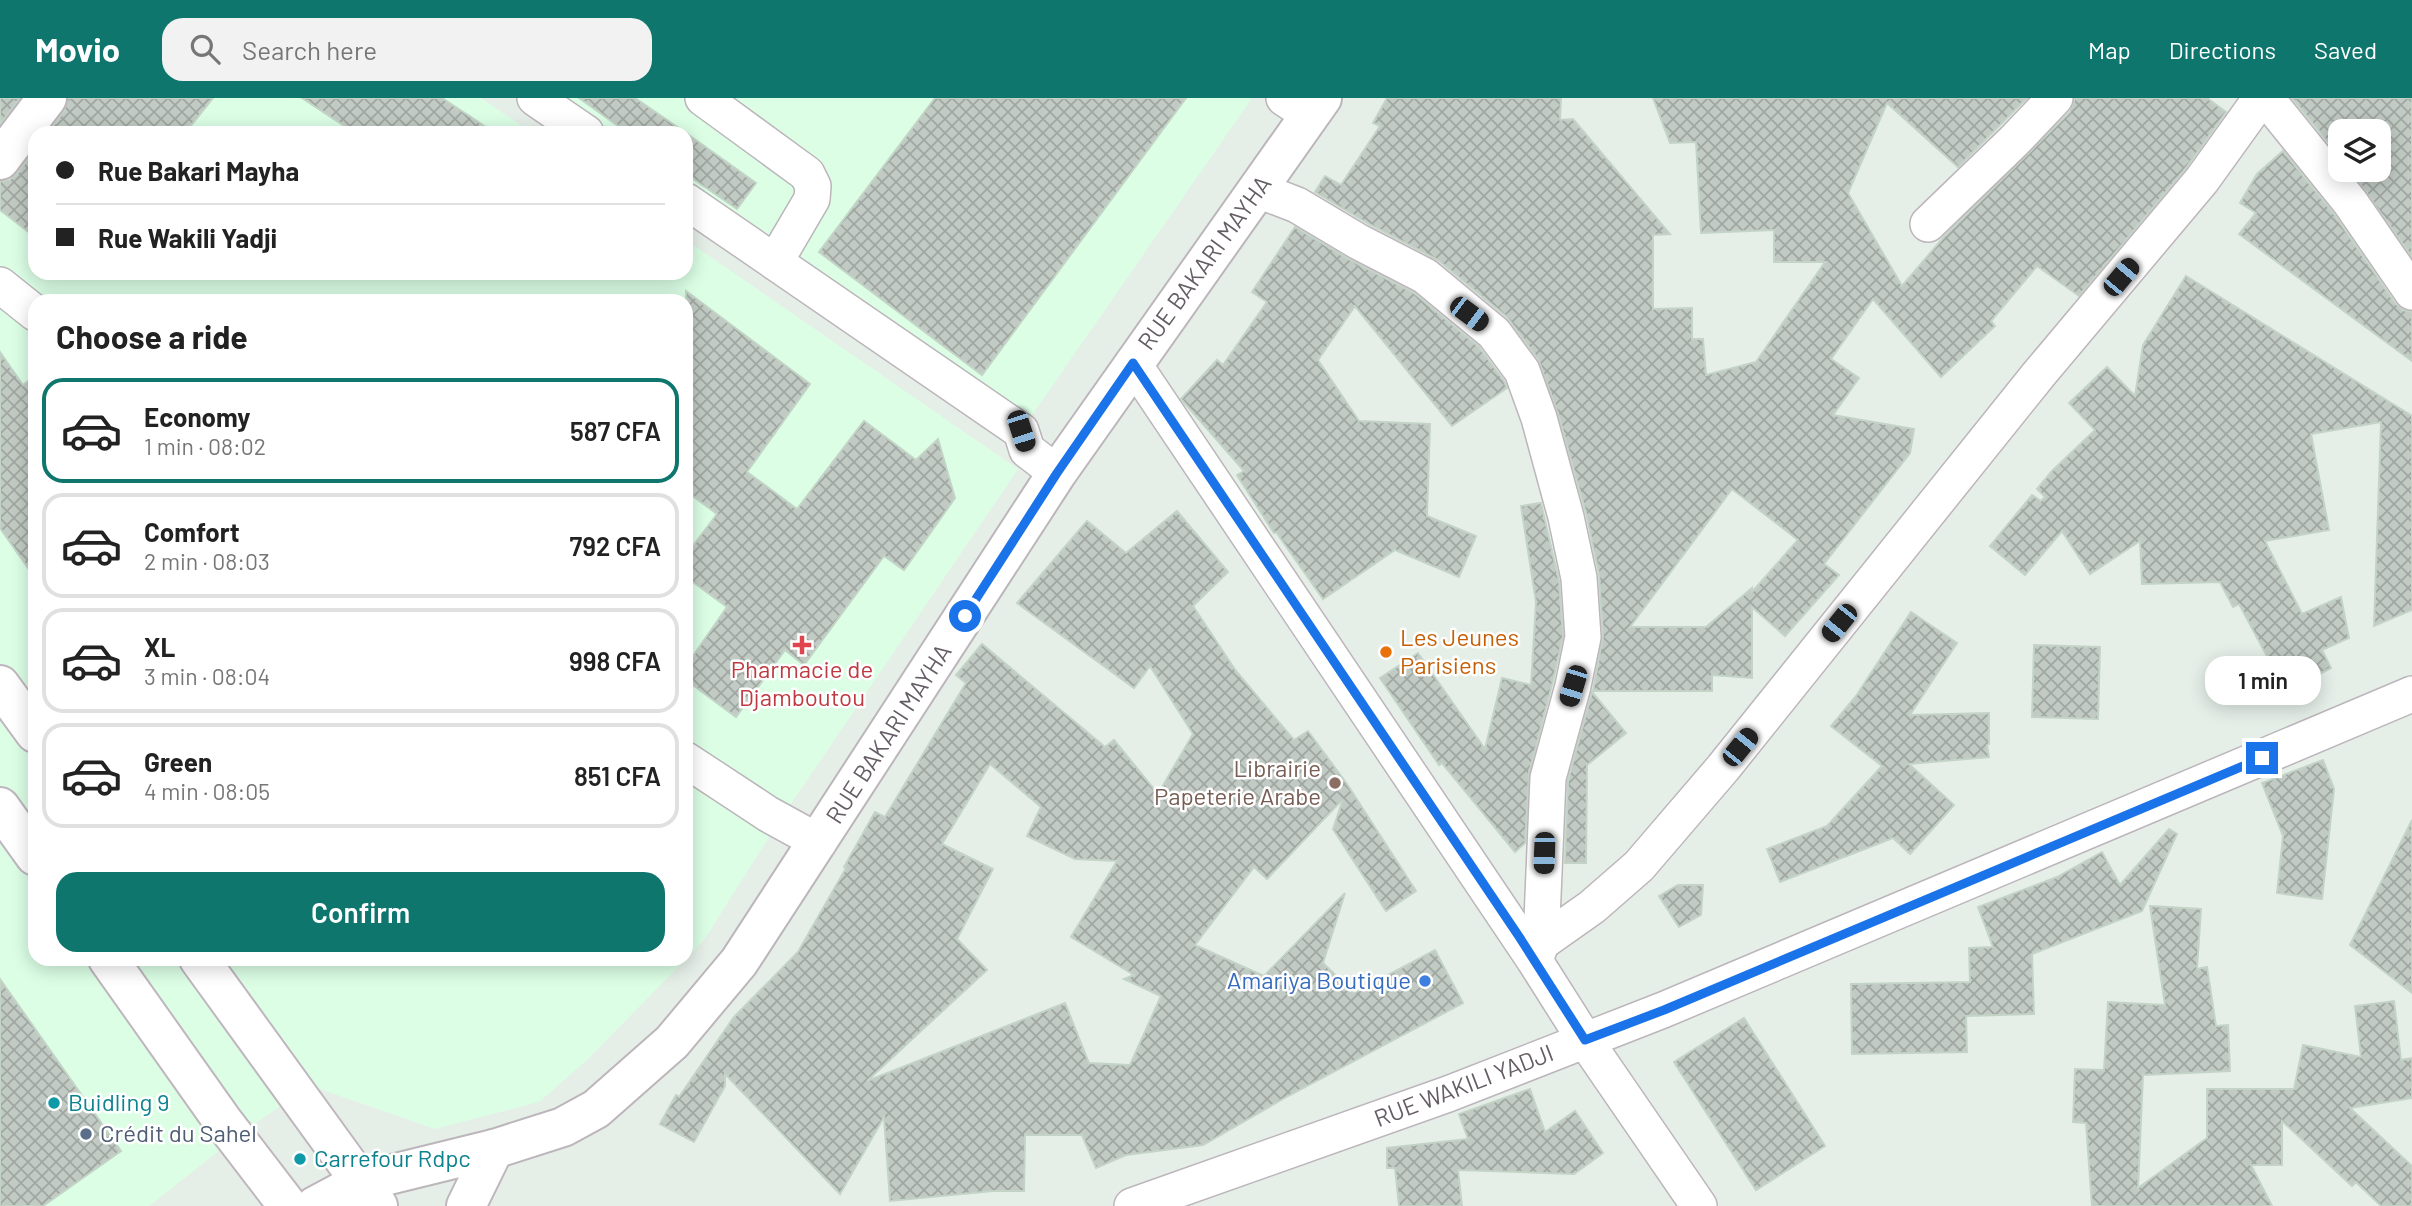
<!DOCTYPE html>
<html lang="en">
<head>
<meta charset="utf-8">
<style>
  :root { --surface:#fff; --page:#f2f2f2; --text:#222; --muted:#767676; --line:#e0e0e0; --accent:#0f766e }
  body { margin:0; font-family:Barlow,sans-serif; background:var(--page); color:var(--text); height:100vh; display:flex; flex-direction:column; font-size:26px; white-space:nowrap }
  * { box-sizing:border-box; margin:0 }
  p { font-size:23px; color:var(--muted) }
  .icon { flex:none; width:38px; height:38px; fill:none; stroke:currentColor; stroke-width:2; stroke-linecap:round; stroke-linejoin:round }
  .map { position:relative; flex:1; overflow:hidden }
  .drawer { position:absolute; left:28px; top:196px; width:665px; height:672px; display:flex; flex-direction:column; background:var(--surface); border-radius:21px; box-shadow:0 4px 18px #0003 }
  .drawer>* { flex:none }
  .top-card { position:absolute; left:28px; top:28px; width:665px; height:154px; border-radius:21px; box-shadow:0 4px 18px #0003; display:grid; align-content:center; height:154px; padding:0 28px; background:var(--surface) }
  .controls { position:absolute; left:2328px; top:21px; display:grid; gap:14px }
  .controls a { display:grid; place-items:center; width:63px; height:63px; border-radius:14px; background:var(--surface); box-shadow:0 4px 18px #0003; font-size:35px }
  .end { position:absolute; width:32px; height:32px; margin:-16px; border:9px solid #1a73e8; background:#fff; box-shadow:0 0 0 4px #fff }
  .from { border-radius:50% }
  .bubble { position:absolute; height:49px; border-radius:21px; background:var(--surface); box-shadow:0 4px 18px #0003; font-size:23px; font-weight:600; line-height:49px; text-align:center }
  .car { position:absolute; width:21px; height:42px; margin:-21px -10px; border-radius:9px; box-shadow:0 0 5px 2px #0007; background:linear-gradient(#222 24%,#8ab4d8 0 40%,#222 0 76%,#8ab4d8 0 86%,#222 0) }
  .top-card b { display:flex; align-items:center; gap:24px; height:66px; font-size:26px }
  .top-card b+b { border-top:2px solid var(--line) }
  .top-card i { width:18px; height:18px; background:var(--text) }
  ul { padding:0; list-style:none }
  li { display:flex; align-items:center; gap:21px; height:105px; margin:0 14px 10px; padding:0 14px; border:4px solid var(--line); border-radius:21px }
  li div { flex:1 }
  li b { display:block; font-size:26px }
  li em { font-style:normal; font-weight:600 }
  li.current { border-color:var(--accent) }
  li>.icon { width:63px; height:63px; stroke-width:1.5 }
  h2 { padding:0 28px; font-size:32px; line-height:84px }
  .cta { display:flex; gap:14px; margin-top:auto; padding:14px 28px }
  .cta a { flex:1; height:80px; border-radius:21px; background:var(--accent); color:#fff; font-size:28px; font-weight:600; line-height:80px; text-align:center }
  header { display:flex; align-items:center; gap:42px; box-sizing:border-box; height:98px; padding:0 35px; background:var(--accent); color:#fff }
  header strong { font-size:33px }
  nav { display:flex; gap:38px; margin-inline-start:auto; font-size:24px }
  .search { width:490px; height:63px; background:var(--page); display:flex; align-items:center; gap:18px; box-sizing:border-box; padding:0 24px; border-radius:21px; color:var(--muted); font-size:26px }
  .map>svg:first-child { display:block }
  .commercial { fill:#dbfee5 }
  .building { fill:url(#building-cross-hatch); stroke:#c3d4c7; stroke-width:2; fill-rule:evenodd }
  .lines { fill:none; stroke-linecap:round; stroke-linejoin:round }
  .minor-casing { stroke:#bcb5bb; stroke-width:38 }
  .tertiary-casing { stroke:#bcb5bb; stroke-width:42 }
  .secondary-casing { stroke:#bfb6be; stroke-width:42 }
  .minor { stroke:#fff; stroke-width:35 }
  .tertiary { stroke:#fff; stroke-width:38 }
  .secondary { stroke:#fff; stroke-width:38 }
  .route { stroke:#1a73e8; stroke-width:9 }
  .health-dot { fill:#e0444e; stroke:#fff; stroke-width:2.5 }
  .food-dot { fill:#e8710a; stroke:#fff; stroke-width:2.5 }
  .education-dot { fill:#8d6e63; stroke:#fff; stroke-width:2.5 }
  .shop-dot { fill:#3f7fe0; stroke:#fff; stroke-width:2.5 }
  .culture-dot { fill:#0f9aa8; stroke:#fff; stroke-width:2.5 }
  .service-dot { fill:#5c6f8a; stroke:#fff; stroke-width:2.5 }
  .labels { text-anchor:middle; stroke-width:5; stroke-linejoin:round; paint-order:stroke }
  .street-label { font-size:24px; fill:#655d65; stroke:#fff }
  .food-label { font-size:24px; fill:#c56008; stroke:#fff; text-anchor:start }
  .health-label { font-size:24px; fill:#be3a42; stroke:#fff }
  .education-label { font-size:24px; fill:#785e54; stroke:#fff; text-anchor:end }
  .shop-label { font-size:24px; fill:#366cbe; stroke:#fff; text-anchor:end }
  .culture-label { font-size:24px; fill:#0d838f; stroke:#fff; text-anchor:start }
  .service-label { font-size:24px; fill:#4e5e75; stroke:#fff; text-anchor:start }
</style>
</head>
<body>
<header>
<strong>Movio</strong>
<div class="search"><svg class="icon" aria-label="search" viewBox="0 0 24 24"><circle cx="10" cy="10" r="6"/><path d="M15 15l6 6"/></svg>Search here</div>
<nav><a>Map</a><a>Directions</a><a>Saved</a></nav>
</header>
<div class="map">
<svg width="2412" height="1108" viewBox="0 0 2412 1108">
  <defs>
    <pattern id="building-cross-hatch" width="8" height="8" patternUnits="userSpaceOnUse" patternTransform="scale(1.75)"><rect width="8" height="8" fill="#c1cac3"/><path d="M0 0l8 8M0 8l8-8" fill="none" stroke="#a0a7a2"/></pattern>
  </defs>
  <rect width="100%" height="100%" fill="#e5efe8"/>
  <!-- commercial -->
  <g class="commercial">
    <polygon points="0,0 481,0 532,35 35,35 35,175 686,175 686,142 1018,371 776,728 704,842 686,861 686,203 35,203 35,861 686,861 587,962 539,1004 435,1031 320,991 297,997 248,1030 149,1108 0,1108"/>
    <polygon points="535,0 1252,0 1021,333 686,103 686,35 586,35"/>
  </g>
  <!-- building -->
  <g class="building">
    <polygon points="0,0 20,0 0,26"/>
    <polygon points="68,0 213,0 185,35 48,35 64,13"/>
    <polygon points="302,0 442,0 495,35 355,35"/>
    <polygon points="579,0 635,0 686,35 628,35"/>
    <polygon points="935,0 1186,0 982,277 819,154"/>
    <path d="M1387,0H1561L1560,22L1573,21L1670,136L1653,137V211L1692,210V241H1703L1706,277L1756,264L1825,164H1774V132L1701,135L1696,44L1670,45L1653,0H2027L1958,69L1887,5L1848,95L1902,188L1943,140L2070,14L2075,0H2207L2226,14L2186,70L2079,198L2037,168L1991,223L1995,228L1941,279L1873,201L1831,261L1859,280L1833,317L1914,331L1910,355L1824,466L1839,477L1785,538L1752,509V580L1712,577V593H1593L1603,538L1599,476L1586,415L1558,315L1538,261L1507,219L1438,162L1369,126L1315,94L1325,78L1341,87L1380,28L1373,25ZM1732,391L1798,442L1752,494V490L1706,529H1630Z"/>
    <polygon points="2292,0 2412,0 2412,159 2350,72 2378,72 2378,33 2340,33 2340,59"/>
    <polygon points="686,35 756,85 737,111 686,76"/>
    <polygon points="35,52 35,139 0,112 0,83 9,82 17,76"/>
    <polygon points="2283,53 2334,116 2395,205 2403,212 2412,214 2412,263 2239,136 2256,115 2240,105 2257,76"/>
    <polygon points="1295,129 1350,162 1414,195 1479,249 1504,283 1507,290 1452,328 1355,208 1318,262 1359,323 1430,326 1427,418 1476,438 1459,479 1395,452 1323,501 1276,434 1274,435 1237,377 1244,373 1181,301 1217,262 1223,267 1267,204 1252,194"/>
    <polygon points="2186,178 2412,318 2412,512 2374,528 2381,324 2311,336 2329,432 2265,443 2302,516 2341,499 2349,540 2322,552 2331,570 2286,594 2239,506 2233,509 2220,484 2142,486 2140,443 2090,476 2062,433 2025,477 1990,448 2032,397 2041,403 2045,399 2037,391 2052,373 2095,332 2069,305 2107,269 2135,298 2143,247"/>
    <polygon points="686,193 810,286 747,374 797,411 864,323 916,362 938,341 955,400 904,472 884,458 804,567 785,552 736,619 686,582 686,568 727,509 686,479 686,457 717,416 686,393"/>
    <polygon points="0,254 23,287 35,278 35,480 0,430"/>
    <polygon points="1541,405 1559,483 1563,538 1553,583 1529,675 1525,745 1515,754 1442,665 1439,667 1380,580 1418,555 1485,651 1502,580 1531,587 1536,504 1521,408"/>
    <path d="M1177,413L1228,474L1193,508L1236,573L1294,642L1308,633L1347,686L1416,793L1386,813L1333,731L1343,701L1267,781L1254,769L1195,847L1264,878L1345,795L1323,865L1354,895L1435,852L1463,905L1288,998L1203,1047L1126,1057L1096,1070L1082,1037H1025L1024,1093H993L890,1103L884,1019L840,1096L725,976V988L694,1044L660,1026L676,997L679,999L734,919L798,854L846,770L844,769L875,714L885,719L966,585L956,577L982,546L1105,649L1114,642L1158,696L1193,636L1150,568L1134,590L1017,505L1087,423L1126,455ZM990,666L1041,709L1027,738L1075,761L1117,763L1071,839L1134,877L1124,881L1161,898L1130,967L1089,965L1065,905L867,983L987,872L957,841L993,771L942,746Z"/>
    <polygon points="1911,514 1957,545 1910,617 1989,615 1989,646 1987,647 1989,659 1909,666 1954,707 1910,756 1893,740 1780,784 1767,751 1827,728 1882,668 1831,628 1856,598"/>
    <polygon points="2034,547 2100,549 2098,621 2032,619"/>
    <polygon points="1592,594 1626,635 1587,667 1586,765 1565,765 1568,683"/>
    <polygon points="2323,662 2334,691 2322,801 2277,795 2283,738 2262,685"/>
    <polygon points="2412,722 2412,895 2350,847"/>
    <polygon points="2169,731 2177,736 2142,813 2032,856 2034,916 1966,918 1967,954 1852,956 1851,886 1970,884 1969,850 1993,849 1978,809 2057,779 2102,754 2120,787"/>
    <polygon points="1678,787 1703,787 1701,817 1679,829 1659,798"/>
    <polygon points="2150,808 2201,811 2197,871 2207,869 2216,928 2228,927 2230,973 2143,977 2138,1090 2207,1040 2207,991 2294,991 2303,947 2361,959 2355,908 2394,903 2401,962 2412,960 2412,1000 2350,1010 2412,1068 2412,1108 2381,1108 2356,1084 2352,1088 2282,1023 2282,1067 2251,1067 2272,1108 2092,1108 2086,1025 2073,1024 2075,971 2104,972 2108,904 2165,907"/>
    <polygon points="0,881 121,1053 43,1108 0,1108"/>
    <polygon points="1744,920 1825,1048 1756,1092 1674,964"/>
    <polygon points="1530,991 1545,1034 1575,1013 1603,1055 1574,1076 1458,1072 1462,1108 1399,1108 1395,1070 1387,1070 1387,1050 1468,1041 1459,1016"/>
  </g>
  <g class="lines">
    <defs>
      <g id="minor">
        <polyline points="535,0 586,35"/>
        <polyline points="703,0 807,76 813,88 812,101 775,164"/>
        <polyline points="1284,0 1310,17"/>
        <polyline points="2266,0 2350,104 2412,194"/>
        <polyline points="1258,92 1297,107 1359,144 1425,178 1494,235 1522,273 1539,320 1566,419 1579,480 1583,539 1573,588 1548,680 1541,845 1536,860"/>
        <polyline points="686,103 1021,333 1027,352 1057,375"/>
        <polyline points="1928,126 2014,43 2055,0"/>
        <polyline points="0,187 35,215"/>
        <polyline points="1133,265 1535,863 1585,942 1699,1108"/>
        <polyline points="686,662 768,716 819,744"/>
        <polyline points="1541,845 1592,809 1639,768 1723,670 2039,276 2202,82 2261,0"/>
        <polyline points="1132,1108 1448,996 1663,912 2412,596"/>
      </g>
      <g id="tertiary">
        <polyline points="0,62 47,0"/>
        <polyline points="315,1108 360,1084 494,1051 563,1029 596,1011 672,944 739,864 1057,375 1322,0"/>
      </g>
      <g id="secondary">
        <polyline points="0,587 35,635"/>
        <polyline points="0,709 35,758"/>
        <polyline points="108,861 222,1022 288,1108"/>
        <polyline points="199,861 378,1108"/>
        <polyline points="466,1108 494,1051"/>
      </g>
    </defs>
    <!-- minor casing -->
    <use href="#minor" class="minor-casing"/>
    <!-- tertiary casing -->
    <use href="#tertiary" class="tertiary-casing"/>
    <!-- secondary casing -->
    <use href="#secondary" class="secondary-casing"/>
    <!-- minor -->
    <use href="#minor" class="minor"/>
    <!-- tertiary -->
    <use href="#tertiary" class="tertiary"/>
    <!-- secondary -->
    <use href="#secondary" class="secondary"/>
  </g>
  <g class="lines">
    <!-- route -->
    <polyline class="route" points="965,518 1057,375 1133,265 1520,840 1585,942 1664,912 2262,660"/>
  </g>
  <!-- markers -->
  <path class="health-dot" d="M798.5 536.5h7v7h7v7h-7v7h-7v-7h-7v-7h7z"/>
  <circle class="food-dot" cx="1386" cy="554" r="7"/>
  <circle class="education-dot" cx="1335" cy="685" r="7"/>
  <circle class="shop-dot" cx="1425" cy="883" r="7"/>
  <g class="culture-dot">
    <circle cx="54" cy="1005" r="7"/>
    <circle cx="300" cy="1061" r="7"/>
  </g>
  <circle class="service-dot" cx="86" cy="1036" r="7"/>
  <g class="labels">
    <!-- street labels -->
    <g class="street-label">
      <text transform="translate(1205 165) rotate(-54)" y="8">RUE BAKARI MAYHA</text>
      <text transform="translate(889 636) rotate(-57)" y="8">RUE BAKARI MAYHA</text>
      <text transform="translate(1464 988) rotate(-21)" y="8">RUE WAKILI YADJI</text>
    </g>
    <!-- food labels -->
    <g class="food-label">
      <text x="1400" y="548">Les Jeunes<tspan x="1400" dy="28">Parisiens</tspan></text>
    </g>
    <!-- health labels -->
    <g class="health-label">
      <text x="802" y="580">Pharmacie de<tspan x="802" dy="28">Djamboutou</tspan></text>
    </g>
    <!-- education labels -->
    <g class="education-label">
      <text x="1321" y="679">Librairie<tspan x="1321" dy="28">Papeterie Arabe</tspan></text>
    </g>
    <!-- shop labels -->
    <g class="shop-label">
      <text x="1411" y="891">Amariya Boutique</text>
    </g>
    <!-- culture labels -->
    <g class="culture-label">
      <text x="68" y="1013">Buidling 9</text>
      <text x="314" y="1069">Carrefour Rdpc</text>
    </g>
    <!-- service labels -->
    <g class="service-label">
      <text x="100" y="1044">Crédit du Sahel</text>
    </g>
  </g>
</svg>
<div class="controls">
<a><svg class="icon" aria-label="layers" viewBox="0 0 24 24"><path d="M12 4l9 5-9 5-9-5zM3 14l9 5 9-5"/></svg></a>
</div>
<i class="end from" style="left:965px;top:518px"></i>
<i class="end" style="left:2262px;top:660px"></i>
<div class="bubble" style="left:2205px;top:558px;width:116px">1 min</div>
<i class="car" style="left:2121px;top:179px;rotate:40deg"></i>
<i class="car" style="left:1469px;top:216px;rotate:127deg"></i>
<i class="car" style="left:1021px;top:333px;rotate:162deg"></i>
<i class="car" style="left:1839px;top:525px;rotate:219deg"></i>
<i class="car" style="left:1573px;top:588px;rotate:197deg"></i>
<i class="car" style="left:1740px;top:649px;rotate:39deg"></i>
<i class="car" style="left:1544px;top:755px;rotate:182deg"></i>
<div class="top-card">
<b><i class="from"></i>Rue Bakari Mayha</b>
<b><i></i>Rue Wakili Yadji</b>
</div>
<section class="drawer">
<h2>Choose a ride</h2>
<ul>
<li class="current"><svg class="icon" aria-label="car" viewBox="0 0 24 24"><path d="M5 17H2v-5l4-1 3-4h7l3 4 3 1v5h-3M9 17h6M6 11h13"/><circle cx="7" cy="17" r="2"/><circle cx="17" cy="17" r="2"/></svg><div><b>Economy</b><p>1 min · 08:02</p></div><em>587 CFA</em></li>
<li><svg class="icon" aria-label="car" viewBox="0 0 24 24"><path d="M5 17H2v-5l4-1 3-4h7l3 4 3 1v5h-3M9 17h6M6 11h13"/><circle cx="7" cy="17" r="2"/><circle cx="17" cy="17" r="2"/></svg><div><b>Comfort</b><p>2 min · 08:03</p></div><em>792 CFA</em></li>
<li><svg class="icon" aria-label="car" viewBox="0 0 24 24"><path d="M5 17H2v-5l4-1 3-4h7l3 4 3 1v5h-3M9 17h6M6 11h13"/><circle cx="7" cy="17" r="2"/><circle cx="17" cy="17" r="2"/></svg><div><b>XL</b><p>3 min · 08:04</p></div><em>998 CFA</em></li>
<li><svg class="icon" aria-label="car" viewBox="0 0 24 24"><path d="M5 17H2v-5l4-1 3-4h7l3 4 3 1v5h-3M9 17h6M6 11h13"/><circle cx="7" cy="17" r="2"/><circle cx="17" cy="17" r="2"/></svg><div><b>Green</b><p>4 min · 08:05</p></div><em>851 CFA</em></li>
</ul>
<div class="cta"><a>Confirm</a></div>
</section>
</div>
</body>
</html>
